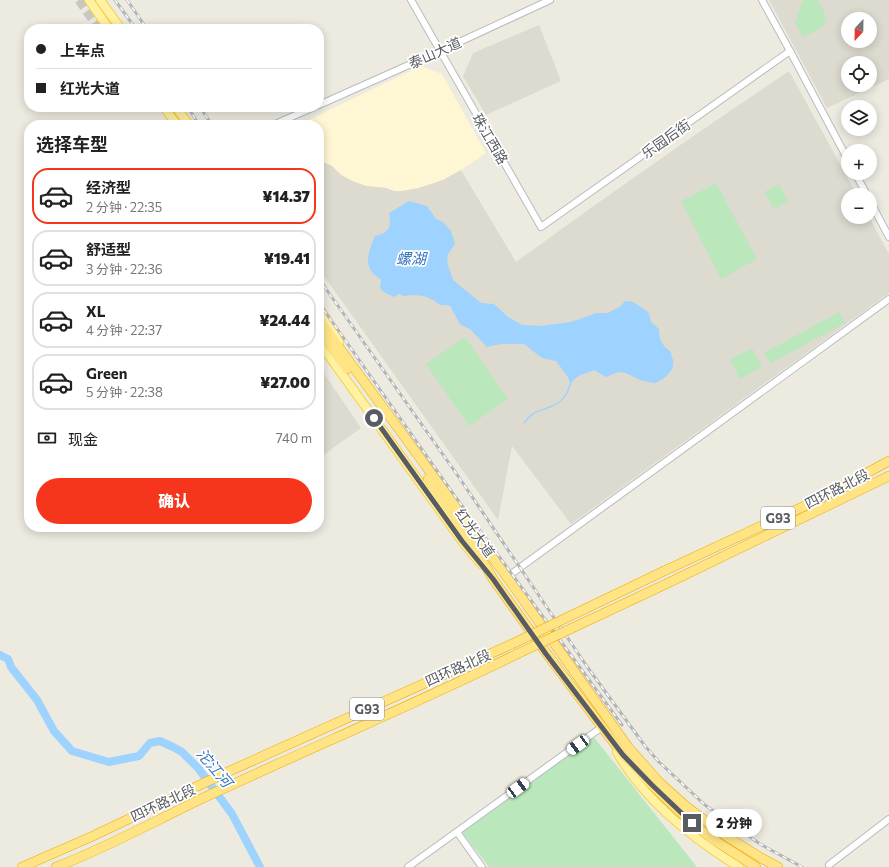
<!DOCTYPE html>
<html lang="zh">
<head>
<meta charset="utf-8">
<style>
  :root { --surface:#fff; --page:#f6f6f6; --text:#222; --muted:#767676; --line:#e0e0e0; --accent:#f6351d }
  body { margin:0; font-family:Commissioner,"Noto Sans SC",sans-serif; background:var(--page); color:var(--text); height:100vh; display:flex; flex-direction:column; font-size:15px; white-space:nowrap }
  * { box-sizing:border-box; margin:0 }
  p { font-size:13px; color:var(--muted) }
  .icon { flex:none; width:22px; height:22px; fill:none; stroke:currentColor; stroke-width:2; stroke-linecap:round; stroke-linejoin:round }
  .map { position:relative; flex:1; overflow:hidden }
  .panel { position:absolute; left:24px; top:120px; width:300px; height:412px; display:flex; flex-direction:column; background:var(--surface); border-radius:16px; box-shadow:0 2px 10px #0003 }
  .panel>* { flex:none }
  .top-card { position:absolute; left:24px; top:24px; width:300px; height:88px; border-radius:16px; box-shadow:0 2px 10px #0003; display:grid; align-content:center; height:88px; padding:0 12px; background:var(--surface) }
  .needle { width:26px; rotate:202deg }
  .tools { position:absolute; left:841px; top:12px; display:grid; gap:8px }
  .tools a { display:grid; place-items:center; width:36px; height:36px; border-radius:50%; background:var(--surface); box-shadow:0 2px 10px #0003; font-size:20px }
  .end { position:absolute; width:18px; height:18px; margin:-9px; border:5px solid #595d63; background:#fff; box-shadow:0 0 0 2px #fff }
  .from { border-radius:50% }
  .bubble { position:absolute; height:28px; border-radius:14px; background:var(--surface); box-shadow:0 2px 10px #0003; font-size:13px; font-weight:800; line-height:28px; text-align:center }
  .car { position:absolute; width:12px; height:24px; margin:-12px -6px; border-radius:5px; box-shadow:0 0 3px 1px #0007; background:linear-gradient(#fff 24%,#345 0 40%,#fff 0 76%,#345 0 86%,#fff 0) }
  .top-card b { display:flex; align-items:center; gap:14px; height:38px; font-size:15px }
  .top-card b+b { border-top:1px solid var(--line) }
  .top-card i { width:10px; height:10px; background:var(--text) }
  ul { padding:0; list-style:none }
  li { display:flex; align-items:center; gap:12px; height:56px; margin:0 8px 6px; padding:0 4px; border:2px solid var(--line); border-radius:16px }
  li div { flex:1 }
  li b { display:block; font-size:15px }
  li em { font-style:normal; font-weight:800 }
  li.active { border-color:var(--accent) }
  li>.icon { width:36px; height:36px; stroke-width:1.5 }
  h2 { padding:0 12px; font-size:18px; line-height:48px }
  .pay { display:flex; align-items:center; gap:10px; height:44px; padding:0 12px; font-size:15px }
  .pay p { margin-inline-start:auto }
  .button { display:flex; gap:8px; margin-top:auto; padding:8px 12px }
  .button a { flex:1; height:46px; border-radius:24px; background:var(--accent); color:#fff; font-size:16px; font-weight:800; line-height:46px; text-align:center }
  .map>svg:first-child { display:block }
  .commercial { fill:#fff6d3 }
  .education { fill:#dddacf; fill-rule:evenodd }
  .green { fill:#bae8bc }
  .water { fill:#9ed2ff }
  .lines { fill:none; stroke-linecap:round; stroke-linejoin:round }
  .stream { stroke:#9ed2ff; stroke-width:1.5 }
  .river { stroke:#9ed2ff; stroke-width:8 }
  .highway-tunnel { stroke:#c8c8c1; stroke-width:9; stroke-dasharray:9 4.5; stroke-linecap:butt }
  .minor-casing { stroke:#b8bbc1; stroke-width:8 }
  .major-casing { stroke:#fcd04a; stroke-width:10 }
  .highway-casing { stroke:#edab00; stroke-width:10 }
  .minor { stroke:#fff; stroke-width:6 }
  .major { stroke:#fff3a3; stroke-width:8 }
  .highway { stroke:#ffe485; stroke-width:9 }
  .rail-casing { stroke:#b4b5b6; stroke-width:3 }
  .rail { stroke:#fff; stroke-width:1.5; stroke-dasharray:4.5; stroke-linecap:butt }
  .highway-bridge-casing { stroke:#edab00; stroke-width:10; stroke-linecap:butt }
  .highway-bridge { stroke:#ffe485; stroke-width:9 }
  .route { stroke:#595d63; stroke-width:5 }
  .labels { text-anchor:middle; stroke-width:3.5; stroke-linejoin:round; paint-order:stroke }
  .shield { fill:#fff; stroke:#8b8e92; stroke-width:1 }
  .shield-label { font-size:13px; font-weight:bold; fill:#595d63 }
  .street-label { font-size:14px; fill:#595d63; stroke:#fff }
  .water-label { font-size:15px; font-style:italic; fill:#3676c2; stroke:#fff }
</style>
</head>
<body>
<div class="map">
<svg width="889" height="867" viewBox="0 0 889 867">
  <rect width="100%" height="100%" fill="#edebe0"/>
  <!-- commercial -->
  <polygon class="commercial" points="421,66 442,74 486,153 461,170 443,180 419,188 402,191 394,191 386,188 366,186 352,181 341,175 332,166 319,160 319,125 298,125"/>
  <!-- education -->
  <g class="education">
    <path d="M769,0H889V79L827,108ZM848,19H870V41H848ZM848,63H870V85H848Z"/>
    <polygon points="539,25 561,81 486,115 463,76 473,53"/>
    <polygon points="789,71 857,195 848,195 848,217 869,217 889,254 889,293 571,524 512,446 498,520 319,269 319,160 332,166 341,175 352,181 366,186 386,188 394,191 402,191 419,188 443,180 461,170 516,262 588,210 686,141"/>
    <polygon points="319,366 361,428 319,458"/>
  </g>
  <!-- green -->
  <g class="green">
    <path d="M803,0H818C819,4 823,9 825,14C830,26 812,33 803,37L795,23Z"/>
    <polygon points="716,183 757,259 721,279 681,201"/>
    <polygon points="779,184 788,201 774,209 764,192"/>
    <polygon points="839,312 845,323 771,363 764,353"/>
    <polygon points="465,337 508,399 469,426 426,364"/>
    <polygon points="752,348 762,367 740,379 730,360"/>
    <polygon points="593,736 697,867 489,867 462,832 472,824"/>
  </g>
  <!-- water -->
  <path class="water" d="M409,201L427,206L436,219L443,222L451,231L455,244L448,254L447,262L453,280L481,303L494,304L508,317L522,325L540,326L571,322L597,313H608L621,306L625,301L633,302L638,305L649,313L651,322L659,329C659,337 660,341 665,347C666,348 668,349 670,351C671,353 672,357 673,360C675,372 664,379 655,383C649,382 642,381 636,378C622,371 621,370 606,377L594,370L587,373L580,375L570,383L568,377L556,361L542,358L524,344H502L495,345L487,347L471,330L460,324L450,306L445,305H440L433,300L424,296L413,295L403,296L399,294L394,297L384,292L380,288L381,280C378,277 373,274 371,271C364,260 371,246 375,236C389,233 392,227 389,213Z"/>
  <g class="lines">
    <!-- stream -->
    <path class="stream" d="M524,423C527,420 529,416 533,414C537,411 542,410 547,408C562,403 567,396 571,382"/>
    <!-- river -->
    <polyline class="river" points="0,655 8,659 11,667 37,700 54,731 72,751 109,762 139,756 150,743 160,741 173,747 182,752 198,768 232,814 260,867"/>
    <!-- highway-tunnel -->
    <g class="highway-tunnel">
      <polyline points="79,0 99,29"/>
      <polyline points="101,11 114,29"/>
    </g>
    <defs>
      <g id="minor">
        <polyline points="411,0 541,227 790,51"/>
        <polyline points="762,0 790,51 848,160"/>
        <polyline points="319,105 440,51 550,0"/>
        <polyline points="273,125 314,107"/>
        <polyline points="855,173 867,195"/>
        <polyline points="870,201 889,237"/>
        <polyline points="507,577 889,299"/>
        <polyline points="457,832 482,867"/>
        <polyline points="829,865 889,819"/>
        <polyline points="408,867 602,727"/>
      </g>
      <g id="major">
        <polyline points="89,0 109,29"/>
        <polyline points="100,0 121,29"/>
        <polyline points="164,107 177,125"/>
        <polyline points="176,107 189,125"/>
        <polyline points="319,309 327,320 339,342"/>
        <polyline points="319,342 462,541 481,564"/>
        <path d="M617,752C644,800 692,838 739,867"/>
      </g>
      <g id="highway">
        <polyline points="319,320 507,577 628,747 660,783 687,807 726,836 763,859 778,867"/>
        <polyline points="319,332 347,369"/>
        <polyline points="428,479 469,538 493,579 547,654 623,755 652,785 692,823 711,838 756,867"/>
        <polyline points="664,571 811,503 889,461"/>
        <polyline points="668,583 889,476"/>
        <polyline points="22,867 93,836 223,774 512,644"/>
        <path d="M56,867C106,848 153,822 201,799C306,750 413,705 517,654"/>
      </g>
    </defs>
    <!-- minor casing -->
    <use href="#minor" class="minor-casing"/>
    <!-- major casing -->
    <use href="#major" class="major-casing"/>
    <!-- highway casing -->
    <use href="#highway" class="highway-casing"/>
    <!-- minor -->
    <use href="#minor" class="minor"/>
    <!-- major -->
    <use href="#major" class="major"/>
    <!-- highway -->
    <use href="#highway" class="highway"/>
    <defs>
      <g id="rail">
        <polyline points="115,0 136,29"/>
        <polyline points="127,0 147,29"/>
        <polyline points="188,107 199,125"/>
        <polyline points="200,107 212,125"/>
        <polyline points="319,279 456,473 588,668 645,746 659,762 705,805 760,844 802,867"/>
        <polyline points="319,303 452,492 622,725"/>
      </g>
    </defs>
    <!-- rail casing -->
    <use href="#rail" class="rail-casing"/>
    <!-- rail -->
    <use href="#rail" class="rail"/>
    <defs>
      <g id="highway-bridge">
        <polyline points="512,644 664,571"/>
        <polyline points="517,654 668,583"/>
      </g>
    </defs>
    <!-- highway-bridge casing -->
    <use href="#highway-bridge" class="highway-bridge-casing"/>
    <!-- highway-bridge -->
    <use href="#highway-bridge" class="highway-bridge"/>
  </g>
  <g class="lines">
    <!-- route -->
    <polyline class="route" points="374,418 462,541 493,579 546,654 623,755 652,785 692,823"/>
  </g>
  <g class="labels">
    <!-- shield labels -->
    <g class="shield">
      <rect x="761" y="507" width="34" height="22" rx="3"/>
      <rect x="350" y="698" width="34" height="22" rx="3"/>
    </g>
    <g class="shield-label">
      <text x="778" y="523">G93</text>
      <text x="367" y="714">G93</text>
    </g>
    <!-- street labels -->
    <g class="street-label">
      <text transform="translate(435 53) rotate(-24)" y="5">泰山大道</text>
      <text transform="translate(490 139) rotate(60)" y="5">珠江西路</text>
      <text transform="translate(666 139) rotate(-35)" y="5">乐园后街</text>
      <text transform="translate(837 489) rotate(-27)" y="5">四环路北段</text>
      <text transform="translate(475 533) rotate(54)" y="5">红光大道</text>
      <text transform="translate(458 668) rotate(-24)" y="5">四环路北段</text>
      <text transform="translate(163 803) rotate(-25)" y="5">四环路北段</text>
    </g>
    <!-- water labels -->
    <g class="water-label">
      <text x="411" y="264">螺湖</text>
      <text transform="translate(214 768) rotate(50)" y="5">沱江河</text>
    </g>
  </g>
</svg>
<div class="tools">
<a><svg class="needle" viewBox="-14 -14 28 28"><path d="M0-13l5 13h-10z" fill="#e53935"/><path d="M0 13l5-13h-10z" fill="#767676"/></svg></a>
<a><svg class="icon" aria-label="locate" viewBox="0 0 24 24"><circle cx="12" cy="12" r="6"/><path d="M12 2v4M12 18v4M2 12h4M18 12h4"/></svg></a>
<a><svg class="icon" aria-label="layers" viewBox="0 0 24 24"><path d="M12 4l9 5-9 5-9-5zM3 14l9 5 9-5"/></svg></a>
<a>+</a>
<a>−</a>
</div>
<i class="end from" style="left:374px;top:418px"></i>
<i class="end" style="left:692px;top:823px"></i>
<div class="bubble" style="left:706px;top:809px;width:56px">2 分钟</div>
<i class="car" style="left:578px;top:745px;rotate:234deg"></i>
<i class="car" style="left:518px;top:788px;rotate:54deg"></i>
<div class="top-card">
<b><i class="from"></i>上车点</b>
<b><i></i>红光大道</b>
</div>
<section class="panel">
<h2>选择车型</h2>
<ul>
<li class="active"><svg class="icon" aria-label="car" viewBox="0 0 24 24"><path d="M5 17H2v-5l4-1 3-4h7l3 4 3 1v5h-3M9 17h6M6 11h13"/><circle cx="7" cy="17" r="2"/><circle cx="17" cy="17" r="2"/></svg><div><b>经济型</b><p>2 分钟 · 22:35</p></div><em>¥14.37</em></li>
<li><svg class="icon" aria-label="car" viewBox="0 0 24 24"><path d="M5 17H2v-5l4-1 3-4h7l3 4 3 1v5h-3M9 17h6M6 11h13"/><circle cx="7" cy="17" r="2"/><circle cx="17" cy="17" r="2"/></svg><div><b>舒适型</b><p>3 分钟 · 22:36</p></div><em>¥19.41</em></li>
<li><svg class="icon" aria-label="car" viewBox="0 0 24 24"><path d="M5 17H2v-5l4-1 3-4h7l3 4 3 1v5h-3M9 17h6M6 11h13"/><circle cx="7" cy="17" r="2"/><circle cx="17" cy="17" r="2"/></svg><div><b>XL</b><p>4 分钟 · 22:37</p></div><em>¥24.44</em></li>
<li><svg class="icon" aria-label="car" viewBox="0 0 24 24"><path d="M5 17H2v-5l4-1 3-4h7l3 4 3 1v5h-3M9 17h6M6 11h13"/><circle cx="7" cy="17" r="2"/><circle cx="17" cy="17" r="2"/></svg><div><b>Green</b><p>5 分钟 · 22:38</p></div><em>¥27.00</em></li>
</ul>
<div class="pay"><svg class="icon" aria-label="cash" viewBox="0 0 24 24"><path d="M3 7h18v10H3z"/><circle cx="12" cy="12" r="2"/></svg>现金<p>740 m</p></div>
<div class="button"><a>确认</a></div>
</section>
</div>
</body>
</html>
